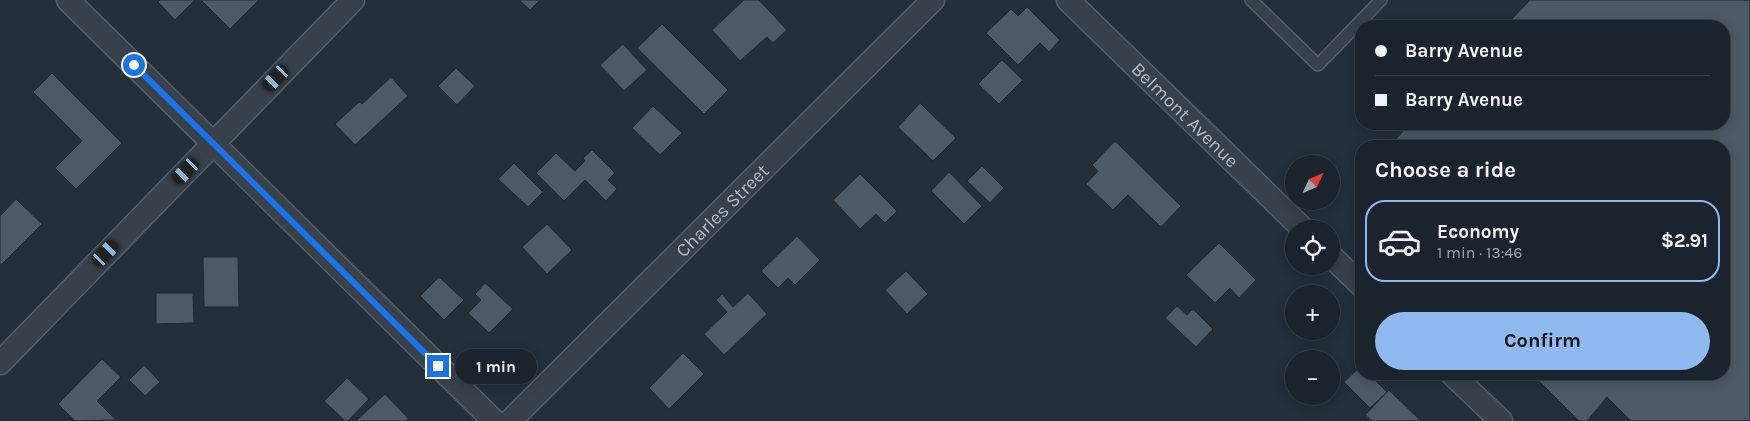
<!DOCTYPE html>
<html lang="en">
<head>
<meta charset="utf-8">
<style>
  :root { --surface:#1b232c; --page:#282f38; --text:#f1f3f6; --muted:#a0a4a9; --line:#394048; --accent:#8ebaf0 }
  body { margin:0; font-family:Karla,sans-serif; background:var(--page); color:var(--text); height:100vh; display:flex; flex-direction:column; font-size:19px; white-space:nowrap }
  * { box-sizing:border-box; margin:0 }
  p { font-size:16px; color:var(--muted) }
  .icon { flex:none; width:28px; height:28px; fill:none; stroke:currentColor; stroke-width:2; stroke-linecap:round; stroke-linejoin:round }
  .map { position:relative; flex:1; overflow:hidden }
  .details { position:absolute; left:1355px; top:140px; width:375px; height:240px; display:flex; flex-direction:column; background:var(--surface); border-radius:20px; box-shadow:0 2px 12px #0003,0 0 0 1px var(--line) }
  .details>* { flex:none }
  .hud { position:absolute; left:1355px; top:20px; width:375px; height:110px; border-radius:20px; box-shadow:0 2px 12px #0003,0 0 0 1px var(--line); display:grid; align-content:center; height:110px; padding:0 20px; background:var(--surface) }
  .needle { width:32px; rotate:46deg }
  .controls { position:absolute; left:1285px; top:155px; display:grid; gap:10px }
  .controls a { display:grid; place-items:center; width:55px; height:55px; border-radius:50%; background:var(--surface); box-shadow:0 2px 12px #0003,0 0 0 1px var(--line); font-size:25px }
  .end { position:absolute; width:22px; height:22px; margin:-11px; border:6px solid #1a73e8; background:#fff; box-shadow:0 0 0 2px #fff }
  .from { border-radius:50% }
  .bubble { position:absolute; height:35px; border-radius:18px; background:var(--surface); box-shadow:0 2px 12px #0003,0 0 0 1px var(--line); font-size:16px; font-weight:700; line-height:35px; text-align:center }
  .car { position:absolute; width:15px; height:30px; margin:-15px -8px; border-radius:6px; box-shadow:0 0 4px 1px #0007; background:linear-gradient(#222 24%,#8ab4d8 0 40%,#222 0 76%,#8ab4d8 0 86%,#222 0) }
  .hud b { display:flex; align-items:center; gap:18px; height:48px; font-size:19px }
  .hud b+b { border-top:1px solid var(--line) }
  .hud i { width:12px; height:12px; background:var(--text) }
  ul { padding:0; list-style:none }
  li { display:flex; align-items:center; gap:15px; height:82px; margin:0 10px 8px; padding:0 10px; border:2px solid transparent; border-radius:20px }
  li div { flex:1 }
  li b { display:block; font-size:19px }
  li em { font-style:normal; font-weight:700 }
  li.on { border-color:var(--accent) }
  li>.icon { width:45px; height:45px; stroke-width:1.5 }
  h2 { padding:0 20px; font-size:22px; line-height:60px }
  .action { display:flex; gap:10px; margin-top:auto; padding:10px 20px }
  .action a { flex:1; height:58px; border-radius:30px; background:var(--accent); color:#111; font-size:20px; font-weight:700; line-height:58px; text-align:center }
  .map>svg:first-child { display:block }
  .building { fill:#4d5965; stroke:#1f2831 }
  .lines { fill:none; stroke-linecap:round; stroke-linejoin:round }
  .lane-casing { stroke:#565f68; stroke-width:14 }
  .street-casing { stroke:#565f68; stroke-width:25 }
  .lane { stroke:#38414a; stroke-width:11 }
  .street { stroke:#38414a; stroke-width:22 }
  .route { stroke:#1a73e8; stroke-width:6 }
  .labels { text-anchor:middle; stroke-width:4; stroke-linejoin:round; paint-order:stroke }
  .street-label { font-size:19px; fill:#b3bcc6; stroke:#1d262f }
</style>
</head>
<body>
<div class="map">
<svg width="1750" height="421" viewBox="0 0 1750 421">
  <rect width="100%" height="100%" fill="#242f3a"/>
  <!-- building -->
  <g class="building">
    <polygon points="160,0 195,0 175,20 158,2"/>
    <polygon points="201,0 259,0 230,29"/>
    <polygon points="519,0 540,0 530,10"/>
    <polygon points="744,0 759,0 787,30 773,43 767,37 740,61 712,30"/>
    <polygon points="1530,0 1750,0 1750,421 1631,421 1607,397 1587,421 1579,421 1532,374 1724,374 1724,146 1389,146 1410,124 1724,124 1724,26 1505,26"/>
    <polygon points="1027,7 1060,40 1049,52 1040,43 1018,65 986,33 1011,9 1018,16"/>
    <polygon points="662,24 728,90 704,114 637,48"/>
    <polygon points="623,44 647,70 624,91 600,65"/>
    <polygon points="1002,60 1023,80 999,104 978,84"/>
    <polygon points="456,68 475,86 457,105 438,86"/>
    <polygon points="52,73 122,143 76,189 55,168 82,141 33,92"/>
    <polygon points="391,77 408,96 355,145 335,124 359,102 362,104"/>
    <polygon points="920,103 956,138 933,161 898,127"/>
    <polygon points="653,106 682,133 660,155 632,128"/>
    <polygon points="1115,141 1181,206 1161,227 1128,195 1113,210 1086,184 1098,171 1092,165"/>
    <polygon points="592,150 615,173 608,180 617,189 606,201 585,180 564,201 536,173 556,153 575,171 585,161 583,158"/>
    <polygon points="514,163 543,192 528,207 498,179"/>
    <polygon points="982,166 1004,188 990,203 967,181"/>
    <polygon points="949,172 982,206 964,224 931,191"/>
    <polygon points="860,174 897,211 885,223 876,214 860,229 833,200"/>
    <polygon points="16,199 42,224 0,266 0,216"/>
    <polygon points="547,224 572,250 547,274 522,247"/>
    <polygon points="797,236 820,260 795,285 788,278 778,288 761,271"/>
    <polygon points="1219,243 1256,280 1239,298 1230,288 1215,303 1186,275"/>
    <polygon points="203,257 238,257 239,307 204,307"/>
    <polygon points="906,271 928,294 907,314 885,290"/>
    <polygon points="439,277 464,300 444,320 420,296"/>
    <polygon points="485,283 513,309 489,333 468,313 481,300 475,294"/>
    <polygon points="156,293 193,293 194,323 156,324"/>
    <polygon points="748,293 767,314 724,355 704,334 727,312 716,300 722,294 733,307"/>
    <polygon points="1177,306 1187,315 1193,309 1213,329 1196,347 1165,318"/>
    <polygon points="683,353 704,374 669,409 649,388"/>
    <polygon points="102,359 121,377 97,401 116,420 75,421 58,404"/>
    <polygon points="144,365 160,382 145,396 129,380"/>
    <polygon points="1361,366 1361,374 1369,374 1387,392 1370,408 1344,382"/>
    <polygon points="347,378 369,399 348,421 345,421 324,401"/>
    <polygon points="1389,390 1421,421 1372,421 1365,415"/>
    <polygon points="385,394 408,418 406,421 356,421"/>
  </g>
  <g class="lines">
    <defs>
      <polyline id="lane" points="1251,0 1318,65 1381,0"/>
      <g id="street">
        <polyline points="68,0 494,421"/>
        <path id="s1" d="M1068,0L1303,229"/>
        <polyline points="1331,256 1361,285"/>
        <polyline points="0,363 353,0"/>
        <polyline points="1452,374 1501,421"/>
        <path id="s2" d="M510,421L933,0"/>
      </g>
    </defs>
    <!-- lane casing -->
    <use href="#lane" class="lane-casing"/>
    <!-- street casing -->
    <use href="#street" class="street-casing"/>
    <!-- lane -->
    <use href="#lane" class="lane"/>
    <!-- street -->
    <use href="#street" class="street"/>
  </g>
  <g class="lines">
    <!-- route -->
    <polyline class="route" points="134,65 438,366"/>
  </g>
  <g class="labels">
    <!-- street labels -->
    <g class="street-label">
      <text dy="7" stroke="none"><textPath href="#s1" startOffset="164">Belmont Avenue</textPath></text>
      <text dy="7" stroke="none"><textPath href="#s2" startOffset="299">Charles Street</textPath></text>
    </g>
  </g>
</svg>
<div class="controls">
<a><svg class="needle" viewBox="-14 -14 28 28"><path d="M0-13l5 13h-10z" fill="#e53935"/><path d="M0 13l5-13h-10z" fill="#a0a4a9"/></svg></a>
<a><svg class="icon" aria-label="locate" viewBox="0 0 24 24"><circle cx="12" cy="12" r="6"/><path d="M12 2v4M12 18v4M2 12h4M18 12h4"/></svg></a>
<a>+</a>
<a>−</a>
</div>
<i class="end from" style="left:134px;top:65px"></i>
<i class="end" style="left:438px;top:366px"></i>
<div class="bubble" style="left:455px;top:349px;width:82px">1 min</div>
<i class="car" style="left:276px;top:78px;rotate:224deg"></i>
<i class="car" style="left:186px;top:171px;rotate:224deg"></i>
<i class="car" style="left:106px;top:253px;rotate:44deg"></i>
<div class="hud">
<b><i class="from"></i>Barry Avenue</b>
<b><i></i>Barry Avenue</b>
</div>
<section class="details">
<h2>Choose a ride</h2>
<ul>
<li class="on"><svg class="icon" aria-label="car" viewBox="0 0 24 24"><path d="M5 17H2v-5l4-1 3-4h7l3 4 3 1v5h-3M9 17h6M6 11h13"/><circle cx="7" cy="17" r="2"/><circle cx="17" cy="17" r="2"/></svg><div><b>Economy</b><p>1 min · 13:46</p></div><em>$2.91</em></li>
</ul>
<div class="action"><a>Confirm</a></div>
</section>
</div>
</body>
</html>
